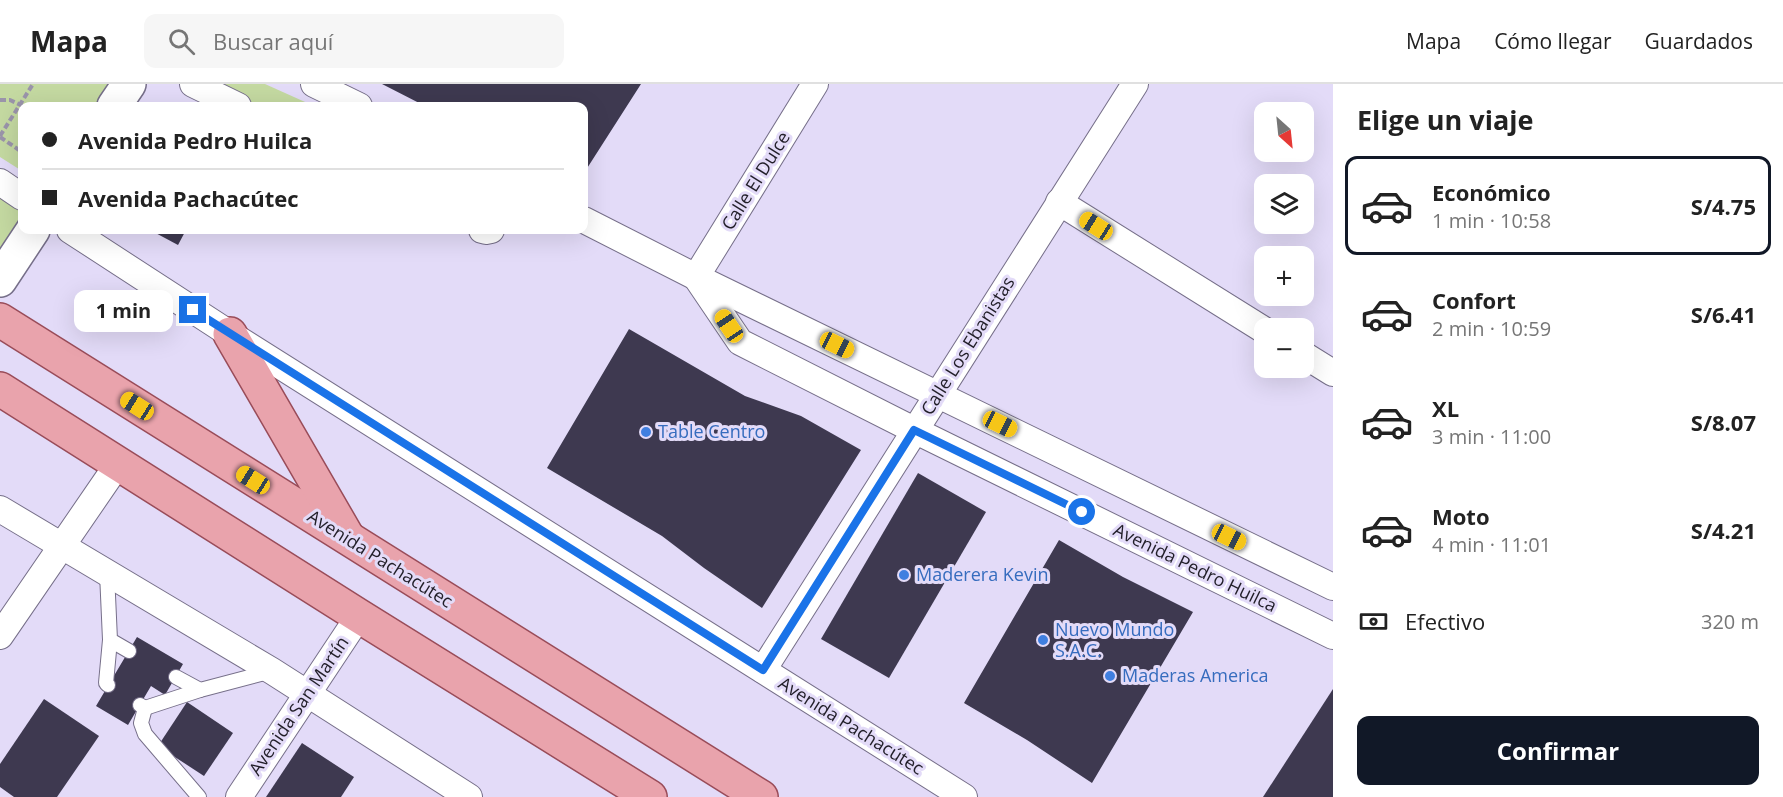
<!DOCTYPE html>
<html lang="es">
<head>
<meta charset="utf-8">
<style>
  :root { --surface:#fff; --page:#f6f6f6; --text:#222; --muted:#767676; --line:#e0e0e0; --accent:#111827 }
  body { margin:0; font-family:"Open Sans",sans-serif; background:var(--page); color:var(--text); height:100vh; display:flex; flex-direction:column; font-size:22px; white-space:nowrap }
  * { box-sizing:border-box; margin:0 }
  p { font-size:20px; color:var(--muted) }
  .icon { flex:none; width:33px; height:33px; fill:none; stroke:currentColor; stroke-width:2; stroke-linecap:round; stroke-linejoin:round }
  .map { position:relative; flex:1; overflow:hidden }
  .side { display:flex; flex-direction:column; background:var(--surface); width:450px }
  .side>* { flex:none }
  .top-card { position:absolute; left:18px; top:18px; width:570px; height:132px; border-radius:12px; box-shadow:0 6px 24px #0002; display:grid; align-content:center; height:132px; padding:0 24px; background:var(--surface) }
  .needle { width:39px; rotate:153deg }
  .tools { position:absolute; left:1254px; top:18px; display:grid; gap:12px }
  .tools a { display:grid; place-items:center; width:60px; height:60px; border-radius:12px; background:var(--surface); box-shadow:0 6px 24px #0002; font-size:30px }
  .end { position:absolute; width:27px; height:27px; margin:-14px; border:8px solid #1a73e8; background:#fff; box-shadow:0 0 0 3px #fff }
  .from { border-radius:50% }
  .bubble { position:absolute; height:42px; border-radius:12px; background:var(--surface); box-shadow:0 6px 24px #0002; font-size:20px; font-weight:700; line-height:42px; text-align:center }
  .car { position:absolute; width:18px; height:36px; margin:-18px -9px; border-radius:8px; box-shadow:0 0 4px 2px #0007; background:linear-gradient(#f5c518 24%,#345 0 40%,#f5c518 0 76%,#345 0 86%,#f5c518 0) }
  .top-card b { display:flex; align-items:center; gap:21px; height:57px; font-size:22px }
  .top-card b+b { border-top:2px solid var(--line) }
  .top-card i { width:15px; height:15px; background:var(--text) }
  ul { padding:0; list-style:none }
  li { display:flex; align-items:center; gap:18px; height:99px; margin:0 12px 9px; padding:0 12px; border:3px solid transparent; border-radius:12px }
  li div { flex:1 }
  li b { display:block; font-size:22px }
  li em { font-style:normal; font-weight:700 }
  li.selected { border-color:var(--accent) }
  li>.icon { width:54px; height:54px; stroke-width:1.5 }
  h2 { padding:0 24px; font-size:27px; line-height:72px }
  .pay { display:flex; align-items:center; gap:15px; height:66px; padding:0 24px; font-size:22px }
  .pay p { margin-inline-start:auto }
  .cta { display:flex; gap:12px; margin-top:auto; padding:12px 24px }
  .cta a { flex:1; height:69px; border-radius:12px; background:var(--accent); color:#fff; font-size:24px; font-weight:700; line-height:69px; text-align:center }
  header { display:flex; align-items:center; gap:36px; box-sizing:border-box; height:84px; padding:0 30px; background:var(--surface); border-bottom:2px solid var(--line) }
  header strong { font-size:28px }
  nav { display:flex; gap:33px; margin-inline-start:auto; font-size:21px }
  .search { width:420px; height:54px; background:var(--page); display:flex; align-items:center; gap:15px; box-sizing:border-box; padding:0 21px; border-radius:12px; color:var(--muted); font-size:22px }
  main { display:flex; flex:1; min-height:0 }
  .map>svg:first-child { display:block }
  .green { fill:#c4d9a1 }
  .building { fill:#3e3950 }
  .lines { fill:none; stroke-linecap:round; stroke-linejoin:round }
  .service-casing { stroke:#766f89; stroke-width:16 }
  .minor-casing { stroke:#766f89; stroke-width:28 }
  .secondary-casing { stroke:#766f89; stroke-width:36 }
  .primary-casing { stroke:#994c59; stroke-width:36 }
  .path { stroke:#9a94aa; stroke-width:4; stroke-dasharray:6 3; stroke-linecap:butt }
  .service { stroke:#fff; stroke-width:14 }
  .minor { stroke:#fff; stroke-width:26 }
  .secondary { stroke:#fff; stroke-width:33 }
  .primary { stroke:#e9a3ac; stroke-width:33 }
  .route { stroke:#1a73e8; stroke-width:8 }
  .shop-dot { fill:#3f7fe0; stroke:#e3dbf8; stroke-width:2 }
  .labels { text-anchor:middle; stroke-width:6; stroke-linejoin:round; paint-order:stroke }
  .street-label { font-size:18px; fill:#211e28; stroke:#e3dbf8 }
  .shop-label { font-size:18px; fill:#366cbe; stroke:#e3dbf8; text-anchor:start }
</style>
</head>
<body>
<header>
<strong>Mapa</strong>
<div class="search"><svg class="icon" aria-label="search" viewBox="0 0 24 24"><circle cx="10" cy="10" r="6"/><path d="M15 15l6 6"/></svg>Buscar aquí</div>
<nav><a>Mapa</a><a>Cómo llegar</a><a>Guardados</a></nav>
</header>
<main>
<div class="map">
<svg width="1333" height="713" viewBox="0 0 1333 713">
  <rect width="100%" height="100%" fill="#e3dbf8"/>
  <!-- green -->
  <g class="green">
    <polygon points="0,0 114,0 100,22 22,22 22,87 0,73"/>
    <polygon points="207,0 265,0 314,22 255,22"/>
    <polygon points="0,112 22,126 22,142 0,177"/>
  </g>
  <!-- building -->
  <g class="building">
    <polygon points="382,0 641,0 584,89 584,22 425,22"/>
    <polygon points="150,146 186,146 178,161"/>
    <polygon points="629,245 745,312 801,332 861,366 762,524 704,484 662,452 547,384"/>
    <polygon points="918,389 986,428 889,594 821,555"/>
    <polygon points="1059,456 1123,493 1193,528 1092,699 1027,656 964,619"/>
    <polygon points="137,553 183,580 165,611 151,602 128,641 96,622"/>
    <polygon points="1333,605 1333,713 1263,713"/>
    <polygon points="44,615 99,652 57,713 14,713 0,703 0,680"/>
    <polygon points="187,618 233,649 204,692 158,662"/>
    <polygon points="302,659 354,693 341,713 266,713"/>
  </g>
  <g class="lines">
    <defs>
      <g id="service">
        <polyline points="107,489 110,556 129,567"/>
        <polyline points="176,593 200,606 272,587"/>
        <polyline points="108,601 106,599 110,556"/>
        <polyline points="140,621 145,624 200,606"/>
        <polyline points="145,624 141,639 145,650 199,713"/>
      </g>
      <g id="minor">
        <polyline points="193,0 238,22"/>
        <polyline points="314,0 359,22"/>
        <polyline points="815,0 696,193 740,258 914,346 1333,552"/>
        <polyline points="0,98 22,113"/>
        <polyline points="1059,118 1264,246"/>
        <polyline points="584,136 696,193 1333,503"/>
        <polyline points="70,146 230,250 964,713"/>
        <polyline points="482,146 486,147 491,146"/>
        <polyline points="1304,271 1333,289"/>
        <polyline points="0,425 272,587 469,713"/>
        <polyline points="0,552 118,380"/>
        <polyline points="763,586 1135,0"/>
        <polyline points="239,713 359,532"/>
      </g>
      <g id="secondary">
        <polyline points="114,22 129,0"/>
        <polyline points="0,196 33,146"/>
      </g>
      <g id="primary">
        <polyline points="0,236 761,713"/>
        <polyline points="230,250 347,452"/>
        <polyline points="0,305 359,532 650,713"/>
      </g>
    </defs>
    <!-- service casing -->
    <use href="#service" class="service-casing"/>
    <!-- minor casing -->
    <use href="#minor" class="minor-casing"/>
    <!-- secondary casing -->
    <use href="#secondary" class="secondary-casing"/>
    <!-- primary casing -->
    <use href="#primary" class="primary-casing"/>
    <!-- path -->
    <g class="path">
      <polyline points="0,16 10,16 23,22"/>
      <polyline points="0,52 33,0"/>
      <polyline points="0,53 22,68"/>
    </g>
    <!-- service -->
    <use href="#service" class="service"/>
    <!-- minor -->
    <use href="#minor" class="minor"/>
    <!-- secondary -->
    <use href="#secondary" class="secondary"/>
    <!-- primary -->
    <use href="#primary" class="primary"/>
  </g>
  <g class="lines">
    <!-- route -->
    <polyline class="route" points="193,226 763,586 914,346 1082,428"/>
  </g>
  <!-- markers -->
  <g class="shop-dot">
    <circle cx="646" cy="348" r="6"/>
    <circle cx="904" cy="491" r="6"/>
    <circle cx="1043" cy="556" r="6"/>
    <circle cx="1110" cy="592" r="6"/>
  </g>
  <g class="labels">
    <!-- street labels -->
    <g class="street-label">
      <text transform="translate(756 97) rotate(-58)" y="6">Calle El Dulce</text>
      <text transform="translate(968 262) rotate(-58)" y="6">Calle Los Ebanistas</text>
      <text transform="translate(380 475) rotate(32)" y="6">Avenida Pachacútec</text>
      <text transform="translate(1195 484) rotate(26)" y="6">Avenida Pedro Huilca</text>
      <text transform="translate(299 622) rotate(-56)" y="6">Avenida San Martín</text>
      <text transform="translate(851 642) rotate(32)" y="6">Avenida Pachacútec</text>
    </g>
    <!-- shop labels -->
    <g class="shop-label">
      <text x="658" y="354">Table Centro</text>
      <text x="916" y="497">Maderera Kevin</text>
      <text x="1055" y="552">Nuevo Mundo<tspan x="1055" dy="21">S.A.C.</tspan></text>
      <text x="1122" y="598">Maderas America</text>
    </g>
  </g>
</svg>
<div class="tools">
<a><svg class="needle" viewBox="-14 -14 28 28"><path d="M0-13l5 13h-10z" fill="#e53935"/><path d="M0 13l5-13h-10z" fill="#767676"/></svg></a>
<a><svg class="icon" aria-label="layers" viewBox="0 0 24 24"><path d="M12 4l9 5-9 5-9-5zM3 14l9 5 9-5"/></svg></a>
<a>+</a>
<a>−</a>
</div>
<i class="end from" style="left:1082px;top:428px"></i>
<i class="end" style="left:193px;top:226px"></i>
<div class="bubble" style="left:74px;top:206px;width:99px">1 min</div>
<i class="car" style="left:1096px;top:142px;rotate:302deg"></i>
<i class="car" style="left:729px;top:242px;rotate:326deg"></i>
<i class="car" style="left:837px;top:261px;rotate:116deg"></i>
<i class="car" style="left:137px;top:322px;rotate:302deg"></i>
<i class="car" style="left:1000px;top:340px;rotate:116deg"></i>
<i class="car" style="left:253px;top:396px;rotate:302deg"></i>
<i class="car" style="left:1229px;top:453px;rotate:116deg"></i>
<div class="top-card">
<b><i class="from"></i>Avenida Pedro Huilca</b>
<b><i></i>Avenida Pachacútec</b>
</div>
</div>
<section class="side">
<h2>Elige un viaje</h2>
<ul>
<li class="selected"><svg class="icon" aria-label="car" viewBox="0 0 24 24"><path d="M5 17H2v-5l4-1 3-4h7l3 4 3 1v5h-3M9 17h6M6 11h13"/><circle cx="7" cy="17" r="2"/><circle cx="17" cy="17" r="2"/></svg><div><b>Económico</b><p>1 min · 10:58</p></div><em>S/4.75</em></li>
<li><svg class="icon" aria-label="car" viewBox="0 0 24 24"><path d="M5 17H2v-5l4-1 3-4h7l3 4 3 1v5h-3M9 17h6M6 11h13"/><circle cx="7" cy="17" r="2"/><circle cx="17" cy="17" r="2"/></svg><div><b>Confort</b><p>2 min · 10:59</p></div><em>S/6.41</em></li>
<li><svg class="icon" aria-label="car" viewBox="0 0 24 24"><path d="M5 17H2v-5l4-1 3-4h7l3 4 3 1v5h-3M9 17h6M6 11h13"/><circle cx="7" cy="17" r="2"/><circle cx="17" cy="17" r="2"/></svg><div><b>XL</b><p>3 min · 11:00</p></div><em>S/8.07</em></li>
<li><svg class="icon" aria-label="car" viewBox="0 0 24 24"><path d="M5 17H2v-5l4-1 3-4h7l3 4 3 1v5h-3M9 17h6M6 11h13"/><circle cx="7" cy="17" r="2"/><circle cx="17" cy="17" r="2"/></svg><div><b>Moto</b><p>4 min · 11:01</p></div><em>S/4.21</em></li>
</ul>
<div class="pay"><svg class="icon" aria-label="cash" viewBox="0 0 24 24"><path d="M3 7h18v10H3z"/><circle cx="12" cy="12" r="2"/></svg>Efectivo<p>320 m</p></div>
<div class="cta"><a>Confirmar</a></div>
</section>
</main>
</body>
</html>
